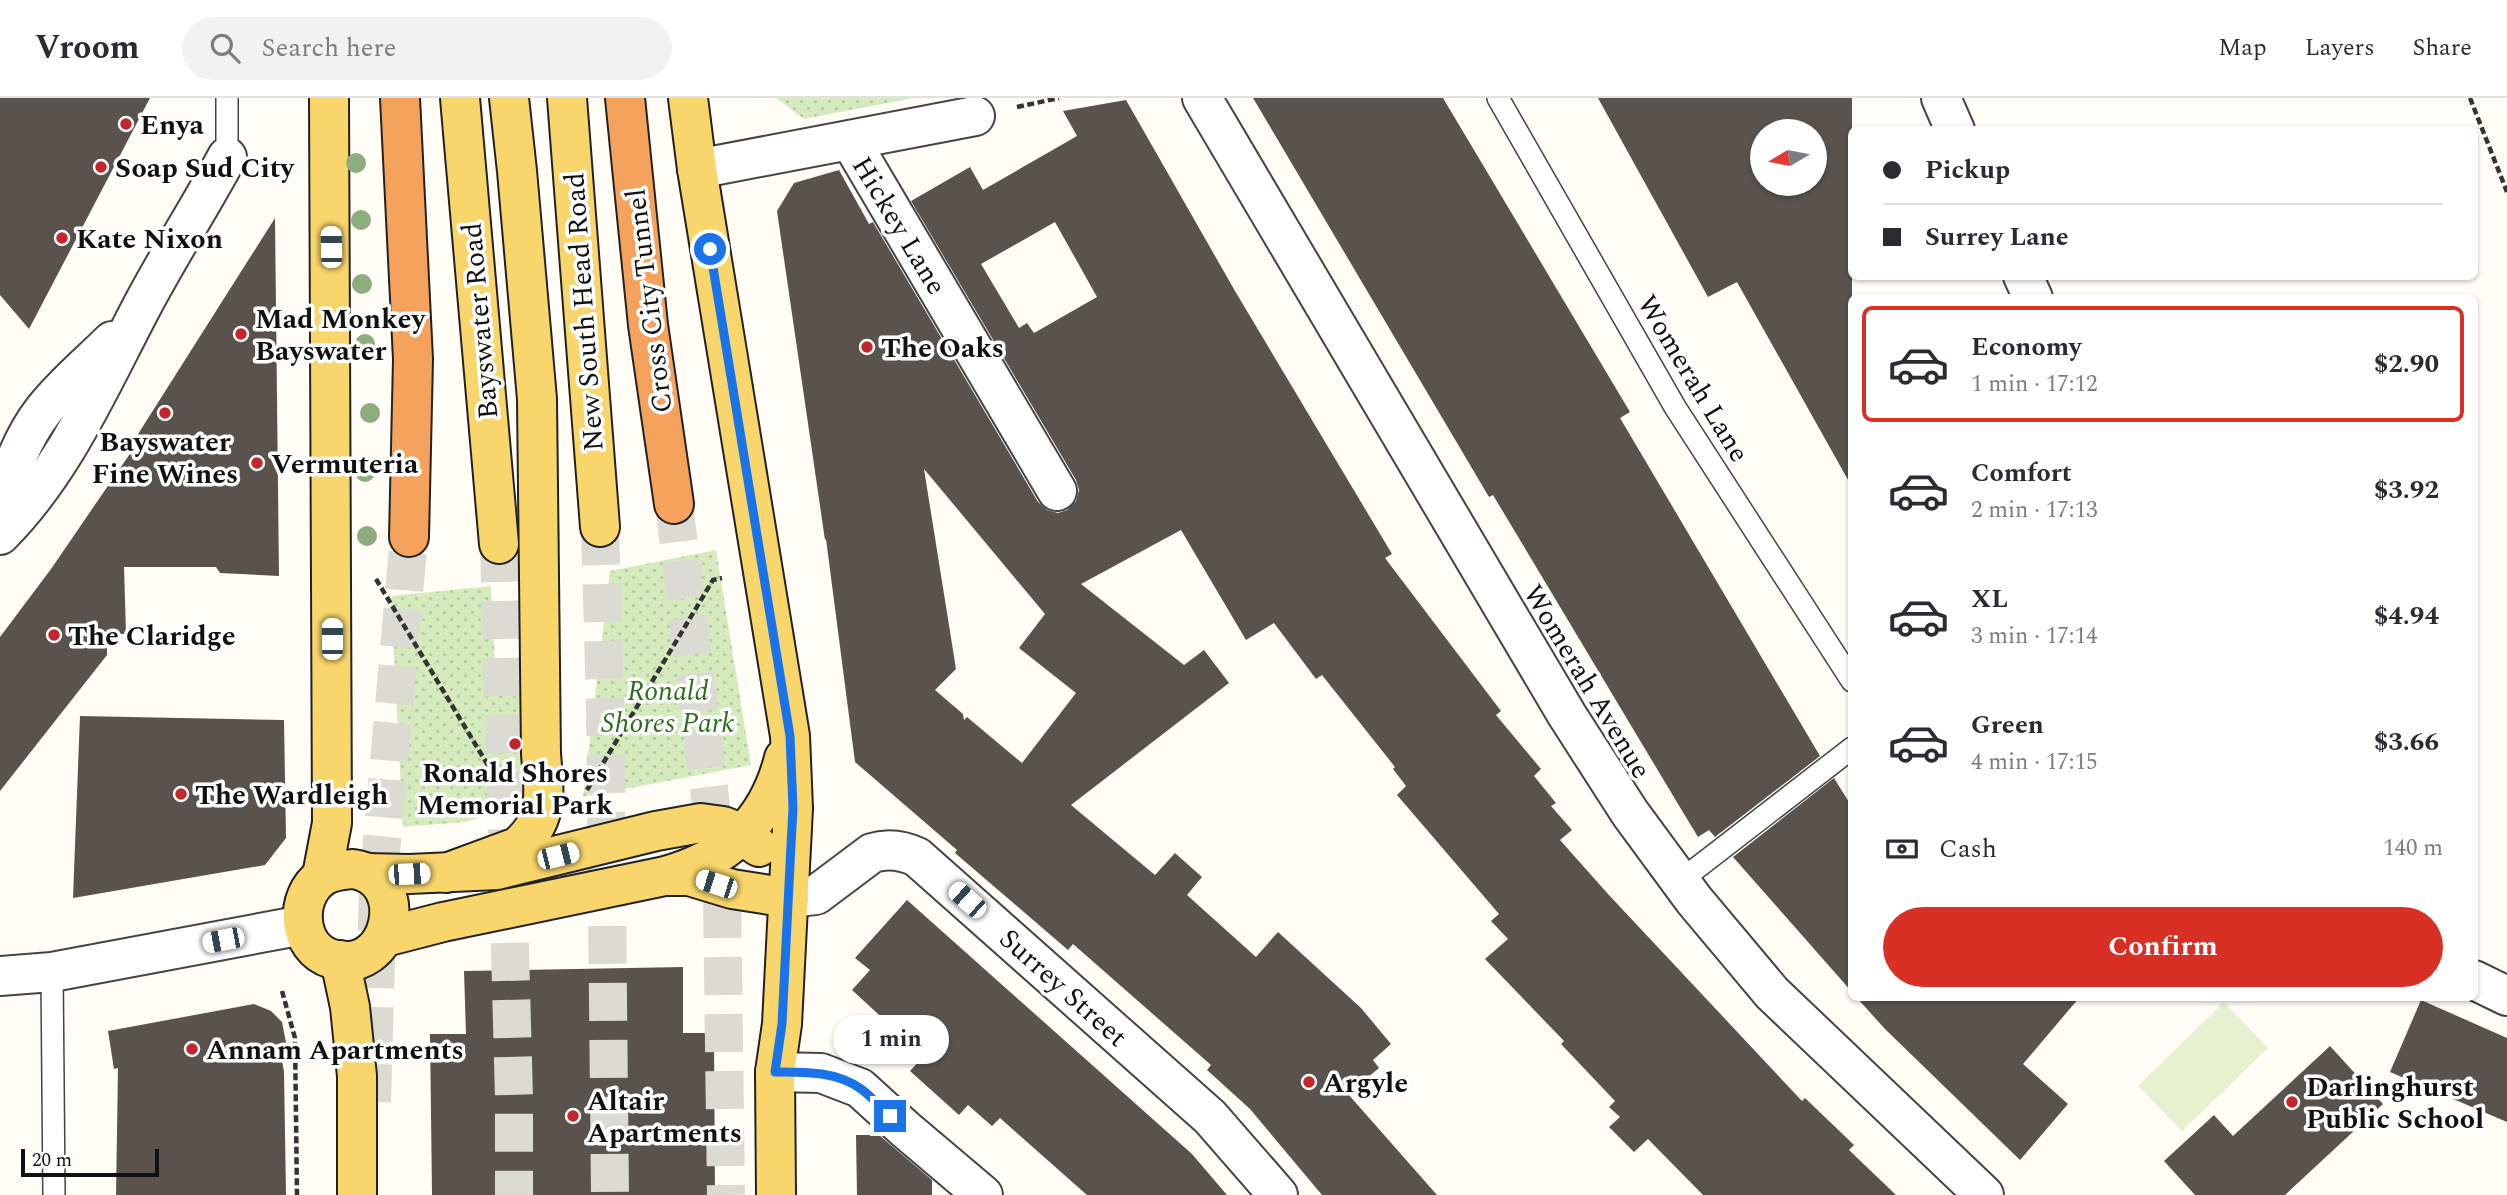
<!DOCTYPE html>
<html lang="en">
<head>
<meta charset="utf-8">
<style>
  :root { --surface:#fff; --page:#f2f2f3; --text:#2b2b33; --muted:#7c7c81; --line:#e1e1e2; --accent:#d93025 }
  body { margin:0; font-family:Spectral,serif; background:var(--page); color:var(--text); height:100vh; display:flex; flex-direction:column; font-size:26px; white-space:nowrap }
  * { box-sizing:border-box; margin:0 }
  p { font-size:23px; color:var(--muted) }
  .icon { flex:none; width:38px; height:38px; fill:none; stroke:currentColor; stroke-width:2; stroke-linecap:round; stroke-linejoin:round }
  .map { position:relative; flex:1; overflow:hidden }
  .side { position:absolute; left:1848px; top:196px; width:630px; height:707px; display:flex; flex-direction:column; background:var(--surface); border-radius:10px; box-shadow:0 2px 5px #0004 }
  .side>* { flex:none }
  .guide { position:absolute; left:1848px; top:28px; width:630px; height:154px; border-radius:10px; box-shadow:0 2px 5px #0004; display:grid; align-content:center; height:154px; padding:0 35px; background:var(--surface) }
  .needle { width:46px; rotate:260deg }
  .buttons { position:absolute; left:1750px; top:21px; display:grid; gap:14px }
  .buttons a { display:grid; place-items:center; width:77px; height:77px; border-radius:50%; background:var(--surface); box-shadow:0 2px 5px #0004; font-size:35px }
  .scale { position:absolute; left:21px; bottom:18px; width:138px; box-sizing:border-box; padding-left:7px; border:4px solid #111; border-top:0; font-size:19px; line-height:24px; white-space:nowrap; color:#111; -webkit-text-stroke:5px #fff; paint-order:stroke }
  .end { position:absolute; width:32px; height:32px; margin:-16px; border:9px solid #1a73e8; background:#fff; box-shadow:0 0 0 4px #fff }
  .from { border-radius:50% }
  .bubble { position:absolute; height:49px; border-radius:24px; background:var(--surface); box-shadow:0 2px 5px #0004; font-size:23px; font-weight:700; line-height:49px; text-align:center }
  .car { position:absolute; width:21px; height:42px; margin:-21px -10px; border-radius:9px; box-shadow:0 0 5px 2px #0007; background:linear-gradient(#fff 24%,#345 0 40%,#fff 0 76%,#345 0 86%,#fff 0) }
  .guide b { display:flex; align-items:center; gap:24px; height:66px; font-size:26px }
  .guide b+b { border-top:2px solid var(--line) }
  .guide i { width:18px; height:18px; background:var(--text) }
  ul { padding:12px 0 0; list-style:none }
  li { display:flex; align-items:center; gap:21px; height:116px; margin:0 14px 10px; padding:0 21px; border:4px solid transparent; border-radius:10px }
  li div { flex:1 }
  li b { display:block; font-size:26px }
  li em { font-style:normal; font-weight:700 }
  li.current { border-color:var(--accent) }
  li>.icon { width:63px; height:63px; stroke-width:1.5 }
  .pay { display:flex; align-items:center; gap:18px; height:77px; padding:0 35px; font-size:26px }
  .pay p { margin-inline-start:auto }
  .primary-button { display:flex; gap:14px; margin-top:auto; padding:14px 35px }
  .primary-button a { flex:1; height:80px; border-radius:42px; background:var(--accent); color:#fff; font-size:28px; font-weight:700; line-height:80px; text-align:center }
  header { display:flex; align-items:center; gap:42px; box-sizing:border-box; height:98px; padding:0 35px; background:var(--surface); border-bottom:2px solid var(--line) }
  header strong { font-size:33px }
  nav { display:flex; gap:38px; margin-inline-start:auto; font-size:24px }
  .search { width:490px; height:63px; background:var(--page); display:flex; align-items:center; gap:18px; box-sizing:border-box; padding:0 24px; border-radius:38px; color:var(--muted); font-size:26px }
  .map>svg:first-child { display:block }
  .park { fill:url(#park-dots) }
  .pitch { fill:#e6f2cf }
  .building { fill:#5a524d; fill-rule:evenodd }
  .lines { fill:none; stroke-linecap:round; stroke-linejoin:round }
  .primary-tunnel { stroke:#dbdad3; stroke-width:38; stroke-dasharray:38 19; stroke-linecap:butt }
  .motorway-tunnel { stroke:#dbdad3; stroke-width:38; stroke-dasharray:38 19; stroke-linecap:butt }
  .service-casing { stroke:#444; stroke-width:24 }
  .minor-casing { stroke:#444; stroke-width:42 }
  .primary-casing { stroke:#222; stroke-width:42 }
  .motorway-casing { stroke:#222; stroke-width:42 }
  .path { stroke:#333; stroke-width:4.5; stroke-dasharray:7 3.5; stroke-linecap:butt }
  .service { stroke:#fff; stroke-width:21 }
  .minor { stroke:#fff; stroke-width:38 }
  .primary { stroke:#f9d66b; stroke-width:38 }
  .motorway { stroke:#f5a25d; stroke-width:38 }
  .tree { fill:#8dad7f }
  .route { stroke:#1a73e8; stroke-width:9 }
  .poi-dot { fill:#c4262e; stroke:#fff; stroke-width:2.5 }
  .labels { text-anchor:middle; stroke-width:7; stroke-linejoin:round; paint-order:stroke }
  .poi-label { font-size:28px; font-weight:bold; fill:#111; stroke:#fff; text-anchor:start }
  .street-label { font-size:28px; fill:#111; stroke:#fff }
  .park-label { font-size:28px; font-style:italic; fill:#2f6b1f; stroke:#fff }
</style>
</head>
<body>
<header>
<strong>Vroom</strong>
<div class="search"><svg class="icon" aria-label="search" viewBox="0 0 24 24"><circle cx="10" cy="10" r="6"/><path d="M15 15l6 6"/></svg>Search here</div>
<nav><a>Map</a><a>Layers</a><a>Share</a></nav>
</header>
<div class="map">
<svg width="2507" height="1097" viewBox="0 0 2507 1097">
  <defs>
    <pattern id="park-dots" width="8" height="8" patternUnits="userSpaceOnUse" patternTransform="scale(1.75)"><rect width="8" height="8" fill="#d5ebbd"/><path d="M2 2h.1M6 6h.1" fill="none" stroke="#b6c8a1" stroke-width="1.8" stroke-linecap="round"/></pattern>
  </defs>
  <rect width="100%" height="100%" fill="#fffdf5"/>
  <!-- park -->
  <g class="park">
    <polygon points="776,0 913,0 804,21"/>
    <polygon points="716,452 751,667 583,699 610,473"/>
    <polygon points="491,488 496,586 525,586 526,707 464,724 403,729 391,498"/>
  </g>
  <!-- pitch -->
  <polygon class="pitch" points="2224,904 2268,950 2182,1033 2138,988"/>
  <!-- building -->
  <g class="building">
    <polygon points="0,0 150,0 29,231 0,197"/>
    <polygon points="1253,0 1443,0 1630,314 1620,320 1820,658 1715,739 1709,732 1698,739 1681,711 1493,397 1489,399"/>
    <path d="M1598,0H1852V389L1737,184L1708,199ZM1762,33H1815V86H1762Z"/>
    <path d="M1126,2L1235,193L1392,456L1385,460L1501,613L1496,617L1541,671L1534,678L1556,705L1551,708L1572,732L1560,742L1608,796L1802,1003L1805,1000L1854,1047L1849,1052L1896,1097H1703L1648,1041L1634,1054L1609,1029L1620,1019L1609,1009L1615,1003L1561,946L1564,943L1485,861L1508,841L1491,823L1499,816L1397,697L1406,688L1393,671L1395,669L1322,577L1316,581L1274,525L1246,542L1181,432L1081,486L1184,567L1204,552L1229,585L1071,707L1155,777L1175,755L1202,779L1187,797L1256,859L1278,834L1361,910L1391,946L1373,962L1379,970L1348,996L1437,1097H1322L1250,1011L1207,972L1211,967L1073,846L1068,852L955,755L957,752L855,664L826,441L825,442L777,113L794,85L839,72L869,126L873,124L1038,404L1047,412L1058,415L1067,412L1076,403L1079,392L1076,382L911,103L970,69L983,92L1077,38L1063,13ZM1055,124L1097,199L1034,235L1027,225L1019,230L981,166ZM924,371L1045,516L1019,550L1076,595L1022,665L967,619L964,622L963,616L935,592L956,571Z"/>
    <polygon points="275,120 279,478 220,475 216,469 124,469 126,536 107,536 107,557 0,693 0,539 51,471 138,344 133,344"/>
    <polygon points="80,618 284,622 286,740 265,767 73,800"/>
    <polygon points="1834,680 1852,709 1852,894 1733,759"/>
    <polygon points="907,802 1192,1056 1227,1097 1087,1097 1000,1020 992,1028 968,1007 959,1017 910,973 922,960 900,941 903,939 852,892 870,872 855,860"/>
    <polygon points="683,869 683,935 714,935 715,1097 432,1097 430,936 466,936 464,873"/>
    <polygon points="1857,900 2079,900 2023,966 2068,1006 2020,1062 1885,931"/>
    <polygon points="2421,902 2507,940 2507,1024 2390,974"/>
    <polygon points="254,906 271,913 282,924 288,955 281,956 284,974 286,1097 116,1097 118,970 114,971 108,933"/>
    <polygon points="2330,948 2383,1006 2285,1097 2195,1097 2164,1063 2214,1017 2233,1038"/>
    <polygon points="856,1037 879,1037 932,1082 932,1097 857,1097"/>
  </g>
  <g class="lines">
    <!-- primary-tunnel -->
    <g class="primary-tunnel">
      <polyline points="600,429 605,607 610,1097"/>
      <polyline points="499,446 514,1000 514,1097"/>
    </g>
    <!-- motorway-tunnel -->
    <g class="motorway-tunnel">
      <polyline points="674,406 722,798 726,1097"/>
      <polyline points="372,1004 378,788 409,439"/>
    </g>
    <defs>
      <g id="service">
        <polyline points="1498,0 1675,309 1852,583"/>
        <polyline points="227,59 227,0"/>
        <polyline points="1680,783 1852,650"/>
        <polyline points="52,874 54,1097"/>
      </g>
      <g id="minor">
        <polyline points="1202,0 1567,617 1630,715 1694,802 1772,895 1984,1097"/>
        <polyline points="1941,0 1955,32"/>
        <polyline points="850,42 1057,393"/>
        <polyline points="697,71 975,18"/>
        <polyline points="2023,178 2033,200"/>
        <path d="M0,406C11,373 22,340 43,313C63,287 89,266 112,243"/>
        <path d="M0,437C63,374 99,290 140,212C167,160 199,111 227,59"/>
        <path d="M789,800L816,797L872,755C888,750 902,752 917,759L1210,1019L1278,1097"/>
        <polyline points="0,878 52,874 303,827"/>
        <polyline points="2474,882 2507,898"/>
        <polyline points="775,974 821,975 860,990 905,1031 983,1097"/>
      </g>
      <g id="primary">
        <polyline points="460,0 499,446"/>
        <polyline points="567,0 600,429"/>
        <polyline points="688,0 697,71 790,638 793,710 782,926 775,974 776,1097"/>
        <path d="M353,771C414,780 392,879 332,861C296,850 294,798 322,779C332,772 342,772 353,771Z"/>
        <polyline points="367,775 409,776 497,772 656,733 701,725 723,728 738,734 759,749"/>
        <path d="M446,775L517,749C550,722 544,694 541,656L537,301L517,73L509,0"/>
        <polyline points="322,778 332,725 329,0"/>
        <polyline points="668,778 689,778 732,791 789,800"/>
        <path d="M385,839L443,824L665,778C728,761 768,724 784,660"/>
        <polyline points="340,862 350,909 357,978 357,1097"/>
      </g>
      <g id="motorway">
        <polyline points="400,0 413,261 409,439"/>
        <polyline points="625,0 648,227 674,406"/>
      </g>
    </defs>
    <!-- service casing -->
    <use href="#service" class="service-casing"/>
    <!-- minor casing -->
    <use href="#minor" class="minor-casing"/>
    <!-- primary casing -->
    <use href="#primary" class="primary-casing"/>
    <!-- motorway casing -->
    <use href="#motorway" class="motorway-casing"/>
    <!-- path -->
    <g class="path">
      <polyline points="2470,0 2507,94"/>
      <polyline points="1017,9 1059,0"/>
      <polyline points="376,481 498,684"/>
      <polyline points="587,692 713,482 722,480"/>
      <polyline points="282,893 295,940 297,1097"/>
    </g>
    <!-- service -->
    <use href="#service" class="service"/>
    <!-- minor -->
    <use href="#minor" class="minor"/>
    <!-- primary -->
    <use href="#primary" class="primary"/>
    <!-- motorway -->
    <use href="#motorway" class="motorway"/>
  </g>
  <!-- trees -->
  <g class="tree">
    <circle cx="356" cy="65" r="10"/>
    <circle cx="361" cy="122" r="10"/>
    <circle cx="362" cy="186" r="10"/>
    <circle cx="365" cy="246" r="10"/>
    <circle cx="370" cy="315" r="10"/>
    <circle cx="365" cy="374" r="10"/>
    <circle cx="367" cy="438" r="10"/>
  </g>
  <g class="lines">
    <!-- route -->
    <path class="route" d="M710,151L790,638L793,710L791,747L782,926L775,974C804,974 836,973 861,991C871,998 880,1009 890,1018"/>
  </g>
  <!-- markers -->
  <g class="poi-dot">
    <circle cx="126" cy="26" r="7"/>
    <circle cx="101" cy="69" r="7"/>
    <circle cx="62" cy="140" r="7"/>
    <circle cx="241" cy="236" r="7"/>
    <circle cx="867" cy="249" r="7"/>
    <circle cx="165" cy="315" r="7"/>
    <circle cx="257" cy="365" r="7"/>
    <circle cx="54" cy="537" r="7"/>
    <circle cx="515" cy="646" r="7"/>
    <circle cx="181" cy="696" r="7"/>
    <circle cx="192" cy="951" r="7"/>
    <circle cx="1309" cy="984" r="7"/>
    <circle cx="2292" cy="1004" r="7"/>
    <circle cx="573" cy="1018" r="7"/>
  </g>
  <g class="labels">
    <!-- poi labels -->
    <g class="poi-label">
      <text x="140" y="36">Enya</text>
      <text x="115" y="79">Soap Sud City</text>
      <text x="76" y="150">Kate Nixon</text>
      <text x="255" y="230">Mad Monkey<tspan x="255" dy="32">Bayswater</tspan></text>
      <text x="881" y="259">The Oaks</text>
      <text x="165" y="353" text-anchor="middle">Bayswater<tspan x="165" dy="32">Fine Wines</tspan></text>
      <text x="271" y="375">Vermuteria</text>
      <text x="68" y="547">The Claridge</text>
      <text x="515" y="684" text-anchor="middle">Ronald Shores<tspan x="515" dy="32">Memorial Park</tspan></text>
      <text x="195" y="706">The Wardleigh</text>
      <text x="206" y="961">Annam Apartments</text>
      <text x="1323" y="994">Argyle</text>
      <text x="2306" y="998">Darlinghurst<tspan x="2306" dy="32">Public School</tspan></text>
      <text x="587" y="1012">Altair<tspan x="587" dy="32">Apartments</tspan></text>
    </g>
    <!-- street labels -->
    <g class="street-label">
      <text transform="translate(900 127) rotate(59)" y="10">Hickey Lane</text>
      <text transform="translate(648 203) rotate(-97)" y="10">Cross City Tunnel</text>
      <text transform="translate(583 214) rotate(-94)" y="10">New South Head Road</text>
      <text transform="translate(479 223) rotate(-95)" y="10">Bayswater Road</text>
      <text transform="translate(1694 280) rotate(59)" y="10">Womerah Lane</text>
      <text transform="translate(1588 583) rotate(59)" y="10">Womerah Avenue</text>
      <text transform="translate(1064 889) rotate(42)" y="10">Surrey Street</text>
    </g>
    <!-- park labels -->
    <g class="park-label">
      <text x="668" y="602">Ronald<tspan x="668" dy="32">Shores Park</tspan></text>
    </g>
  </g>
</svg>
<div class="buttons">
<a><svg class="needle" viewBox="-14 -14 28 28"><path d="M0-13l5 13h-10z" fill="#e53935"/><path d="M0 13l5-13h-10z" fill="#7c7c81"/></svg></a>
</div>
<div class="scale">20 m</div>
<i class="end from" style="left:710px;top:151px"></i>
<i class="end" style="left:890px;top:1018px"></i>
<div class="bubble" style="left:833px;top:917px;width:116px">1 min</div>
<i class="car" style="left:331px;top:149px;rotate:359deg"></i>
<i class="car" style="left:332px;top:541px;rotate:0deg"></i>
<i class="car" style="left:558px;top:758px;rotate:76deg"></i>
<i class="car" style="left:409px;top:776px;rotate:88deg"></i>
<i class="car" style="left:716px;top:786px;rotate:288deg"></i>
<i class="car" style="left:967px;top:802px;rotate:312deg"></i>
<i class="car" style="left:223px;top:842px;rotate:259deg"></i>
<div class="guide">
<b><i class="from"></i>Pickup</b>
<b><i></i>Surrey Lane</b>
</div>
<section class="side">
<ul>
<li class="current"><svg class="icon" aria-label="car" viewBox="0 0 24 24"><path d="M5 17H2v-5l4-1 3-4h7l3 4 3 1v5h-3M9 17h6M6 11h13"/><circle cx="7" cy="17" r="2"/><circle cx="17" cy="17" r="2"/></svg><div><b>Economy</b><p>1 min · 17:12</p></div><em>$2.90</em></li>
<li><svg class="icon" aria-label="car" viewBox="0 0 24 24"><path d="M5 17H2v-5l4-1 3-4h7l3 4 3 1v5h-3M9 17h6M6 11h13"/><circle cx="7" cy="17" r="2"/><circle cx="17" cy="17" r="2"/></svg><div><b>Comfort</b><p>2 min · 17:13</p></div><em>$3.92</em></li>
<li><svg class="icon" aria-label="car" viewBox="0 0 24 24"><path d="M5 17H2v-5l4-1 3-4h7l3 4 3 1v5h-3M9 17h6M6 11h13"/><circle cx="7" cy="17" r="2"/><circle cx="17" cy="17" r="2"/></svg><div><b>XL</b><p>3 min · 17:14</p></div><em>$4.94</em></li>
<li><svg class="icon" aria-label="car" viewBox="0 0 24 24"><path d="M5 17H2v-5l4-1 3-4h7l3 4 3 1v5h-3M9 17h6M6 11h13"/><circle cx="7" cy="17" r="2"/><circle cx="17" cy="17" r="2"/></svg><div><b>Green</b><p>4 min · 17:15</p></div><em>$3.66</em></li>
</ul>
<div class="pay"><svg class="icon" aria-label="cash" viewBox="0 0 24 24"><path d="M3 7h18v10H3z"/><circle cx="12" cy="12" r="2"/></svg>Cash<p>140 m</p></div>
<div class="primary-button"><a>Confirm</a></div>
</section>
</div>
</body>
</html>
